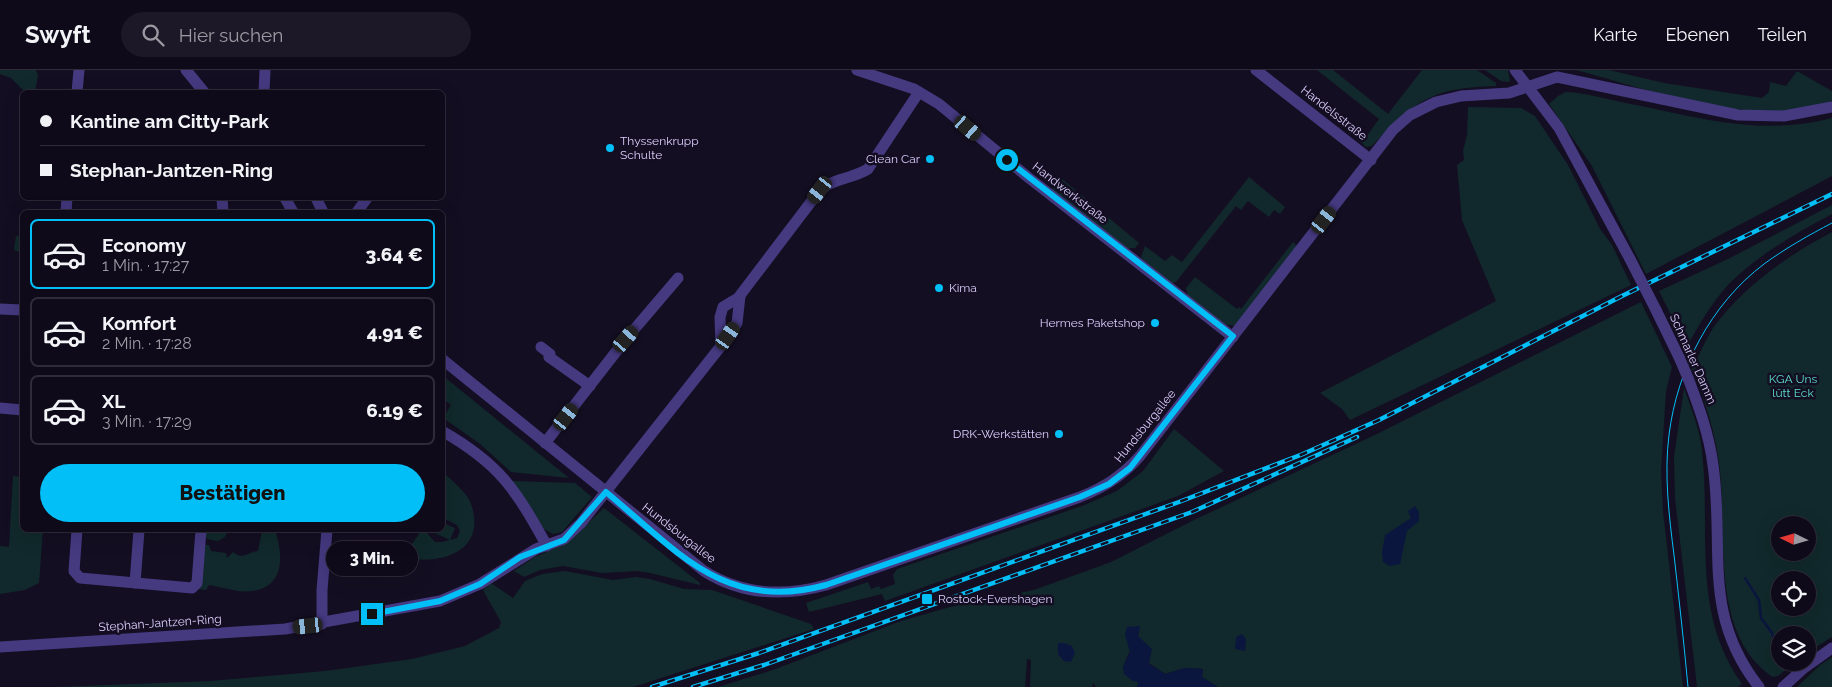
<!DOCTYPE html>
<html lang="de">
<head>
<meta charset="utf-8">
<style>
  :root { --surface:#0f0a1a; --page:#1d1827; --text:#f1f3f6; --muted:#9b9aa2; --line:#2f2b39; --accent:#03bff7 }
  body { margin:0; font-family:Raleway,sans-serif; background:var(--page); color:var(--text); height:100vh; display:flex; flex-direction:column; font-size:19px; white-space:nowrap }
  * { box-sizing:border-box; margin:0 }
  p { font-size:16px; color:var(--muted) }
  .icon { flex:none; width:28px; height:28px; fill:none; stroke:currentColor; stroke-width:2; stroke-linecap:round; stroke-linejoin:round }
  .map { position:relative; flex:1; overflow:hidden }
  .sheet { position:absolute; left:20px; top:140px; width:425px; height:322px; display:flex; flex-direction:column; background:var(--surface); border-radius:8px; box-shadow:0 5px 20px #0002,0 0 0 1px var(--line) }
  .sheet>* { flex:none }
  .top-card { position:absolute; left:20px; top:20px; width:425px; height:110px; border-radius:8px; box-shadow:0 5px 20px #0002,0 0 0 1px var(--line); display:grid; align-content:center; height:110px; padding:0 20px; background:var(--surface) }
  .needle { width:32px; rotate:275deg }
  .controls { position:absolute; left:1771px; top:446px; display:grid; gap:10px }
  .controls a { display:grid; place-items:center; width:45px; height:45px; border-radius:50%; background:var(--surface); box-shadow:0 5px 20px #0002,0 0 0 1px var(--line); font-size:25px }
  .end { position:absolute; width:22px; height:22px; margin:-11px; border:6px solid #03bff7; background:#111; box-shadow:0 0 0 2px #111 }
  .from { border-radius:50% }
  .bubble { position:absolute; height:35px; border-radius:18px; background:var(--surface); box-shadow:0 5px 20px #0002,0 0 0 1px var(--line); font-size:16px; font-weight:800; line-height:35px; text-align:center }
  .car { position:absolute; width:15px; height:30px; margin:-15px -8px; border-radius:6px; box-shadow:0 0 4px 1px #0007; background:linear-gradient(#222 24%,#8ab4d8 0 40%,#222 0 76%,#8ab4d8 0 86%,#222 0) }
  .top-card b { display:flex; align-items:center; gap:18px; height:48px; font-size:19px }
  .top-card b+b { border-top:1px solid var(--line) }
  .top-card i { width:12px; height:12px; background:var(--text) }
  ul { padding:9px 0 0; list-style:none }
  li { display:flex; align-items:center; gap:15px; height:70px; margin:0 10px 8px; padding:0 10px; border:2px solid var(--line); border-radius:8px }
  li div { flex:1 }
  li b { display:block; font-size:19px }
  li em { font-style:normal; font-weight:800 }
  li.active { border-color:var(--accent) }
  li>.icon { width:45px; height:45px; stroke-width:1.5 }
  .cta { display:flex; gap:10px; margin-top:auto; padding:10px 20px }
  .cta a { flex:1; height:58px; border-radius:30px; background:var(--accent); color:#111; font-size:20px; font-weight:800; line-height:58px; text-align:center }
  header { display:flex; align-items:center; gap:30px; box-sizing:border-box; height:70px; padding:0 25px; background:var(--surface); border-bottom:1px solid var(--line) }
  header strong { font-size:24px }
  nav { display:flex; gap:28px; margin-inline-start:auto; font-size:18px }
  .search { width:350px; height:45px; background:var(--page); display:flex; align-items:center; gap:12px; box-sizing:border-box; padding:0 18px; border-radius:28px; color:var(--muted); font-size:19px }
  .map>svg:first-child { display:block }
  .green { fill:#11292c; fill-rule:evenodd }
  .water { fill:#0a163e }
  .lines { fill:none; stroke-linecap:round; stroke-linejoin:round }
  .stream { stroke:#0a163e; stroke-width:2.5 }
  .minor { stroke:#453980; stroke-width:11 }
  .tram { stroke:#03bff7; stroke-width:1 }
  .rail-casing { stroke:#03bff7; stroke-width:4.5 }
  .rail { stroke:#140e22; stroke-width:2.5; stroke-dasharray:8; stroke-linecap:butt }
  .minor-bridge { stroke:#453980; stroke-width:11 }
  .route { stroke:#03bff7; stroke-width:6 }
  .poi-dot { fill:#03bff7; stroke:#140e22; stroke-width:2 }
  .labels { text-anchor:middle; stroke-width:5; stroke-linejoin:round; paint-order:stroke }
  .street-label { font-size:12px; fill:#dacffe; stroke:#140e22 }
  .poi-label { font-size:12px; fill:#dacffe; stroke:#140e22; text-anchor:start }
  .park-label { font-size:12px; fill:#5cdece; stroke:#140e22 }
</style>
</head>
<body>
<header>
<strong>Swyft</strong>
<div class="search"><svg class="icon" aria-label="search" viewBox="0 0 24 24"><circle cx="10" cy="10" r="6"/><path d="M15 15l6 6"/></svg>Hier suchen</div>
<nav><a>Karte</a><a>Ebenen</a><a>Teilen</a></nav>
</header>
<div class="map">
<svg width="1832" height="617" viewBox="0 0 1832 617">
  <rect width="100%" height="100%" fill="#140e22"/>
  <!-- green -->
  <g class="green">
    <polygon points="0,0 36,0 38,6 35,22 25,22 11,8 0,4"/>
    <path d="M1317,0H1333L1388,44L1422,0H1477L1496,13V16C1431,18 1416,30 1372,76L1366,77L1362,73L1379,49Z"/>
    <polygon points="1485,0 1508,0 1510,12 1501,11"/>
    <path d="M1576,0H1609L1664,13L1762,28L1769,22L1770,12L1786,16L1797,1L1832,21V31C1761,61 1647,19 1576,0Z"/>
    <path d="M1566,22C1586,23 1606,29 1626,33C1698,47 1758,67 1832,48V106L1646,204L1592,96L1549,34L1558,26Z"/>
    <polygon points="1468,37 1521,38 1535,46 1568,95 1600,159 1612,175 1631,215 1350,350 1342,339 1320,323 1496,231 1462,150 1457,95 1464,90 1463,81 1467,65"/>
    <polygon points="1249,107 1285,137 1280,144 1274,140 1269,147 1248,131 1241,140 1236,136 1176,212 1172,213 1143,190 1141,187 1145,176 1165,191 1172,185 1182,192"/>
    <polygon points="1061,108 1139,173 1135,178 1126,178 1051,120"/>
    <path d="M1832,135V144C1796,163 1756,186 1727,216C1711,234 1698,256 1687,277L1659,221L1730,188Z"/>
    <path d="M1832,162V567L1808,582V565H1780V592L1794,593L1778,606L1773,607C1710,566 1727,465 1720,401C1716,364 1706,332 1691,299C1699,286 1705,271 1713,258C1744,216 1787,186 1832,162ZM1780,455H1808V482H1780ZM1780,510H1808V538H1780Z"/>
    <polygon points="16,166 22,167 22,183 14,180"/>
    <polygon points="1293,172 1297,176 1235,256 1224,254 1188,226 1186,218 1195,207 1237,239 1239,237 1241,239"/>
    <polygon points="1641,232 1672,297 1666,321 1661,401 1663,441 1683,617 1218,617 1202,607 1203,599 1185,598 1165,604 1149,593 1138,566 1140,557 1123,597 1139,611 1137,617 1096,617 1093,613 1092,617 1030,617 1031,590 1027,589 1025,617 718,617 773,600 901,551 950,537 1034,520 1111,492 1194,450 1377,364"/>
    <polygon points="442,305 569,408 511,402 479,373 443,348 451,335 443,329"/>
    <path d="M1684,318C1691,338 1700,360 1702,381C1711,463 1691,543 1742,614L1738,617H1697L1675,428L1674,387Z"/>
    <polygon points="1174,359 1224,401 1178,426 885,531 882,524 809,542 806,533 868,512 871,519 879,516 881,519 895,514 893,505 897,499 1082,436 1117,421 1143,401"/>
    <path d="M443,402C452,411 467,422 471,434C486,477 449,493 413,489L409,479L411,487H398L409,478L421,461L427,463L435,472H442L457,468L460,461L457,455L443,448Z"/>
    <polygon points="13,406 22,407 22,460 43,460 39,513 25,520 0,524 0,476 9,477"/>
    <polygon points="512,411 575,413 592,427 562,462 553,464 542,458"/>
    <polygon points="604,438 700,513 700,515 650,503 637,501 602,503 563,496 540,500 524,507 514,501 535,487 567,473"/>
    <polygon points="443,453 455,458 450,470 428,460 442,460"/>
    <polygon points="210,460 228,460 225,467 218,471 207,469 204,461 209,462"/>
    <path d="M262,460H275C283,484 286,517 251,521C238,523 222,517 209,515L206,520L197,519L205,475H209L211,481L226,483L227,488L233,482C243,491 247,482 258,481Z"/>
    <polygon points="565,501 613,510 636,507 650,509 684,519 712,520 811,554 814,559 633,617 54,617 211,611 325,601 412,589 465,576 499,558 501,552 483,520 491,513 513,528 525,511 542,504"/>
    <polygon points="1832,587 1832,617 1797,617 1820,595"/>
  </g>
  <!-- water -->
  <g class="water">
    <polygon points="1415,436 1419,442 1419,451 1407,461 1400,494 1390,496 1383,492 1382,482 1385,465 1411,448 1408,441"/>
    <polygon points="1140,556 1138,566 1152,579 1149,594 1165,604 1185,598 1203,599 1202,607 1218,617 1137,617 1138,612 1133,611 1124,604 1123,597 1130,582 1125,565 1127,557"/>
    <polygon points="1242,564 1246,569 1245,581 1235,579 1236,567"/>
    <polygon points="1058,573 1064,573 1072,576 1075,583 1071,592 1064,591 1058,584"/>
  </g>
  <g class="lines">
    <!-- stream -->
    <polyline class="stream" points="1745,508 1759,530 1761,548 1772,563 1778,590"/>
    <!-- minor -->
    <g class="minor">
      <polyline points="186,0 204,22"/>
      <polyline points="857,0 914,19 939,34 1029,108 1233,267"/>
      <polyline points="1256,0 1371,90"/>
      <polyline points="1515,0 1559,58 1630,189"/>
      <polyline points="77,22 79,0"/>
      <polyline points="264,22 265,0"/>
      <polyline points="222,128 223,142"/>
      <polyline points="285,128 293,142"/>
      <polyline points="316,128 323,142"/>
      <polyline points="66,142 67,128"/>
      <polyline points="357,142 367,128"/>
      <polyline points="0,239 22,240"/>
      <polyline points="1656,240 1679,287"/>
      <path d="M721,275L720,247L723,237L738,228L820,120C834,108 852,109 868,99L919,22"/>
      <polyline points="541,277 550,284 549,287 590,316"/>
      <path d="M442,289L704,501C742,525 783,527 826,515L1080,427C1105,417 1122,406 1140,386L1393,60L1410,45L1436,32L1461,26L1509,23L1557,7L1738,45L1784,46L1832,37"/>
      <path d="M1688,308C1699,337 1709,364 1713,395C1725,479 1701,543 1759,617"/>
      <polyline points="0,338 22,340"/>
      <path d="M442,361C500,394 516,420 547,476"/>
      <polyline points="545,373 626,269 678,208"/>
      <polyline points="77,460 74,501 80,508 192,518 197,513 201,460"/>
      <polyline points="135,513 139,460"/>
      <polyline points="322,554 322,520 327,460"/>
      <polyline points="0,577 285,559 440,531 480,514 536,479 564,469 581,453 721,276 737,253 740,226"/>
      <polyline points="1783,617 1804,598 1832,578"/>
    </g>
    <!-- tram -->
    <path class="tram" d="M1688,617C1684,573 1679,529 1674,485C1669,446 1664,404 1669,365C1677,299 1711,234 1764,194C1786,178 1809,165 1832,153"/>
    <defs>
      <g id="rail">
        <polyline points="652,617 759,583 1179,432 1303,384 1379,350 1622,226 1832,124"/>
        <polyline points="693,617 764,595 1192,442 1357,367"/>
      </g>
    </defs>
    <!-- rail casing -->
    <use href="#rail" class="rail-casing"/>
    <!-- rail -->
    <use href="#rail" class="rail"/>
    <!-- minor-bridge -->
    <g class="minor-bridge">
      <polyline points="1630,189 1656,240"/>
      <polyline points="1679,287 1688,308"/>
    </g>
  </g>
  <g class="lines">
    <!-- route -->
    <path class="route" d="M372,544L440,531L480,514L520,487L564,470L606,422C677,481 725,543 826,515L1080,427L1109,414L1130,398L1233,266L1007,90"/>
  </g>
  <!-- markers -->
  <g class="poi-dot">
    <circle cx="610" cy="78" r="5"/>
    <circle cx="930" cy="89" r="5"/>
    <circle cx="939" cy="218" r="5"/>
    <circle cx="1155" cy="253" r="5"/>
    <circle cx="1059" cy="364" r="5"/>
    <rect x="921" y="523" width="12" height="12" rx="2.5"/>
  </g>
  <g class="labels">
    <!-- street labels -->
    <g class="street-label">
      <text transform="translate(1334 43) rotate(38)" y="4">Handelsstraße</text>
      <text transform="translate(1070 123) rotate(38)" y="4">Handwerkstraße</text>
      <text transform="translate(1693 289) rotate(66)" y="4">Schmarler Damm</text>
      <text transform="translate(1145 356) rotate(-51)" y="4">Hundsburgallee</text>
      <text transform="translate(679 463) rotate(38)" y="4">Hundsburgallee</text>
      <text transform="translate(160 553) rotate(-4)" y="4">Stephan-Jantzen-Ring</text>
    </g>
    <!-- poi labels -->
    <g class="poi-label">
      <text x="620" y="75">Thyssenkrupp<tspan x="620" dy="14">Schulte</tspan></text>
      <text x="920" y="93" text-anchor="end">Clean Car</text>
      <text x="949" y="222">Kima</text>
      <text x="1145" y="257" text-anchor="end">Hermes Paketshop</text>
      <text x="1049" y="368" text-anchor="end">DRK-Werkstätten</text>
      <text x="938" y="533">Rostock-Evershagen</text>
    </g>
    <!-- park labels -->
    <g class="park-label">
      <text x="1793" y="313">KGA Uns<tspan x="1793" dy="14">lütt Eck</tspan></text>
    </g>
  </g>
</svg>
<div class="controls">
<a><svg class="needle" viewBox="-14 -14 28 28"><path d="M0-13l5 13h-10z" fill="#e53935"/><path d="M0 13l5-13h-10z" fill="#9b9aa2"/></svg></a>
<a><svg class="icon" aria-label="locate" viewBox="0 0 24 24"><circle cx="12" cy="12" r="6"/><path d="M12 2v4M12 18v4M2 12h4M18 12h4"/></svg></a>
<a><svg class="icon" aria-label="layers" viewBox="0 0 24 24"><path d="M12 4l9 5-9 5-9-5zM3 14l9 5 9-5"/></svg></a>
</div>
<i class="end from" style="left:1007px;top:90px"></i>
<i class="end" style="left:372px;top:544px"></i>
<div class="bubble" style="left:326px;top:471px;width:92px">3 Min.</div>
<i class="car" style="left:968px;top:58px;rotate:131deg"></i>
<i class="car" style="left:820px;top:120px;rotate:217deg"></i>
<i class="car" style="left:1324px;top:150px;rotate:38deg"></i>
<i class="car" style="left:728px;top:266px;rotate:35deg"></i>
<i class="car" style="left:626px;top:269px;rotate:41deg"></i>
<i class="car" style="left:566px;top:347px;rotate:38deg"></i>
<i class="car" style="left:308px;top:556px;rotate:264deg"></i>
<div class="top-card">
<b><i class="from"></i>Kantine am Citty-Park</b>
<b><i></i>Stephan-Jantzen-Ring</b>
</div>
<section class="sheet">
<ul>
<li class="active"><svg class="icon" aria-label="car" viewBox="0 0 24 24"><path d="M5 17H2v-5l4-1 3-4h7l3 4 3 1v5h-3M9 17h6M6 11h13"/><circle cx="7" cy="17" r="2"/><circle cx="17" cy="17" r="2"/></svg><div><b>Economy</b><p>1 Min. · 17:27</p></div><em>3.64 €</em></li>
<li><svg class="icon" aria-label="car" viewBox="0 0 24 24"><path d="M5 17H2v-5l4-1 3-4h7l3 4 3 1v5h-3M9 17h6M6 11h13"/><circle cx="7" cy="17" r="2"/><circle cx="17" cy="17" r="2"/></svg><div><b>Komfort</b><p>2 Min. · 17:28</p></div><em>4.91 €</em></li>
<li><svg class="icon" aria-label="car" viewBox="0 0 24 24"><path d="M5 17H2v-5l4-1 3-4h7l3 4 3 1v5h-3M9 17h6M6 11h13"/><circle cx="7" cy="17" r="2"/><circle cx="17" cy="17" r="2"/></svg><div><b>XL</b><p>3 Min. · 17:29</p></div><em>6.19 €</em></li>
</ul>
<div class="cta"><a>Bestätigen</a></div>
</section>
</div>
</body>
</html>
